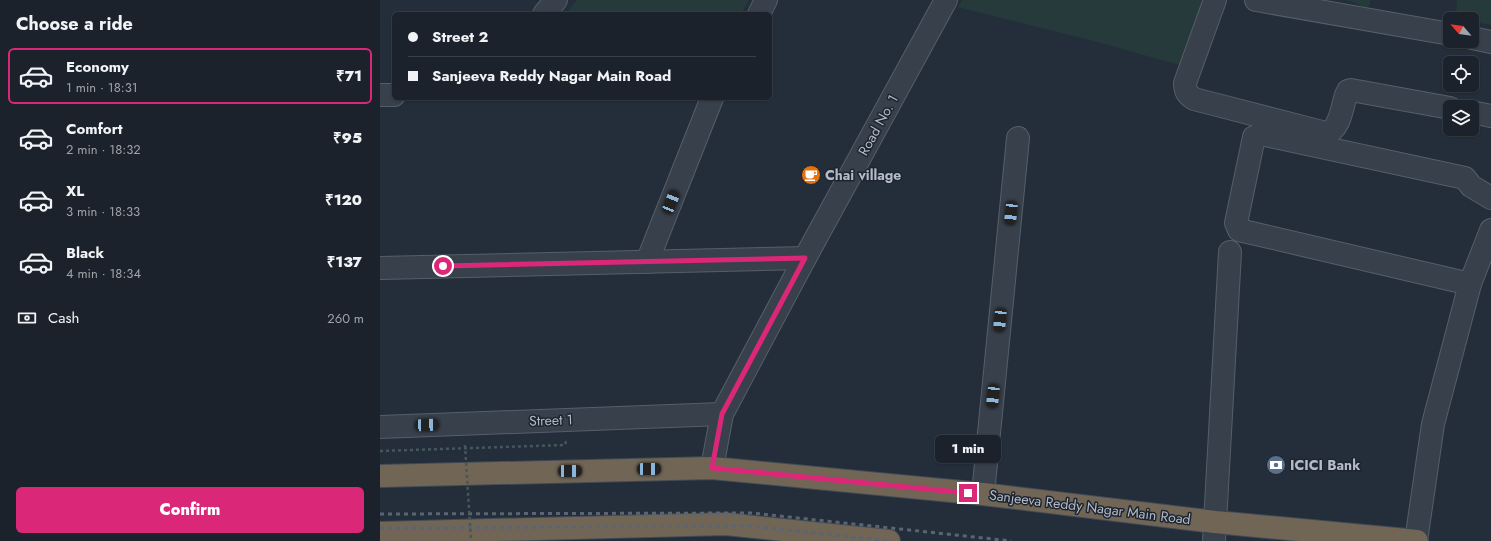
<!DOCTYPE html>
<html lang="en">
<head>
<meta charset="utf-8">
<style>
  :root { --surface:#1b222c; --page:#242a34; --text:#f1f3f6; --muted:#a0a4a9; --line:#393f48; --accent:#db2777 }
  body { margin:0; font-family:Jost,sans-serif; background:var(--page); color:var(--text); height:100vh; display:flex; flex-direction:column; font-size:15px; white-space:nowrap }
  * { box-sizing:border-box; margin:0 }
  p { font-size:13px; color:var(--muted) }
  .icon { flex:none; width:22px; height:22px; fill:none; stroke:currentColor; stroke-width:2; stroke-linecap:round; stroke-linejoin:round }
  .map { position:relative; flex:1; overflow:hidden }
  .side { display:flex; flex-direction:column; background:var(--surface); width:380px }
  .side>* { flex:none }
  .top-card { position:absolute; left:12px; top:12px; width:380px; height:88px; border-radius:6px; box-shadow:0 1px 3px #0004,0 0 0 1px var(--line); display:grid; align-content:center; height:88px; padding:0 16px; background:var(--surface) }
  .needle { width:26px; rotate:298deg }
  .buttons { position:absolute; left:1063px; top:12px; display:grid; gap:8px }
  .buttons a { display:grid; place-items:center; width:36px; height:36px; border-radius:6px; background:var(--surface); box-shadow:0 1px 3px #0004,0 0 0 1px var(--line); font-size:20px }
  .end { position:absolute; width:18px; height:18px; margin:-9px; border:5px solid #db2777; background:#fff; box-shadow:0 0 0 2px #fff }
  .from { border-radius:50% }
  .bubble { position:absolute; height:28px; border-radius:6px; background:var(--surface); box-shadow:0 1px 3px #0004,0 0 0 1px var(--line); font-size:13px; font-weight:800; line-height:28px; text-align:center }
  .car { position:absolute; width:12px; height:24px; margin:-12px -6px; border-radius:5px; box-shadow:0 0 3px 1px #0007; background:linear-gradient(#222 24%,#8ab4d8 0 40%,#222 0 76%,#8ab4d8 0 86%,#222 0) }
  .top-card b { display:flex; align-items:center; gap:14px; height:38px; font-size:15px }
  .top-card b+b { border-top:1px solid var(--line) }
  .top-card i { width:10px; height:10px; background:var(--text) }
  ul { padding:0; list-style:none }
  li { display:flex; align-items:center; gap:12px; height:56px; margin:0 8px 6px; padding:0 8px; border:2px solid transparent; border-radius:6px }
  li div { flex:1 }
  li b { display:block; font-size:15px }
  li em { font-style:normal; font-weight:800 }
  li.active { border-color:var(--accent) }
  li>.icon { width:36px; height:36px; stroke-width:1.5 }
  h2 { padding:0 16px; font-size:18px; line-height:48px }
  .pay { display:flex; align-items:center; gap:10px; height:44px; padding:0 16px; font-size:15px }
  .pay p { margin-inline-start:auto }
  .action { display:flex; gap:8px; margin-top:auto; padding:8px 16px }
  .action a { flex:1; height:46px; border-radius:6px; background:var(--accent); color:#fff; font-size:16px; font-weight:800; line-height:46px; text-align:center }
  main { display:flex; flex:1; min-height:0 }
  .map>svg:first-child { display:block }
  .green { fill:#263a3c }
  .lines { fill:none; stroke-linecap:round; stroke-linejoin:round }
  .minor-casing { stroke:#565e69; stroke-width:24 }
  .highway-casing { stroke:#434b56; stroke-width:24 }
  .path { stroke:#445759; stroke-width:2.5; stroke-dasharray:3 3; stroke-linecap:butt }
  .minor { stroke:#38404b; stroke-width:22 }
  .highway { stroke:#716656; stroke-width:22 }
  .rail { stroke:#5a6472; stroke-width:3; stroke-dasharray:4 4; stroke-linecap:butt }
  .path-bridge { stroke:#445759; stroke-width:2.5; stroke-dasharray:3 3; stroke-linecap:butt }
  .route { stroke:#db2777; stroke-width:5 }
  .labels { text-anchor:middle; stroke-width:3; stroke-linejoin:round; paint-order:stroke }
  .street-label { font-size:14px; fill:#b4bbc7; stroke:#1d2530 }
  .poi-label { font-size:14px; font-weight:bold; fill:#b4bbc7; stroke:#1d2530; text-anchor:start }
</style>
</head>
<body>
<main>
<section class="side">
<h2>Choose a ride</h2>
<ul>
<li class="active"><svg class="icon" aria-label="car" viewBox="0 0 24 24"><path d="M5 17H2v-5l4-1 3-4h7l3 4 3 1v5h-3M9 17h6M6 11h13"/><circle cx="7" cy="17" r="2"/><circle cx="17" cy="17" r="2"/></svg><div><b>Economy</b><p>1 min · 18:31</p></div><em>₹71</em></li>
<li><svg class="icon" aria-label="car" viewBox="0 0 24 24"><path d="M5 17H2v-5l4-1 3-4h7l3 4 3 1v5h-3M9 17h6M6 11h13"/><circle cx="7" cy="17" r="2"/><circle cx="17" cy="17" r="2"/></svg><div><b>Comfort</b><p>2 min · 18:32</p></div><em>₹95</em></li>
<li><svg class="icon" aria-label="car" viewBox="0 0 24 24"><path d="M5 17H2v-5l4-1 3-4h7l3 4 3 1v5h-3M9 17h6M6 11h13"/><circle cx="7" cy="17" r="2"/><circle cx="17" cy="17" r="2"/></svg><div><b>XL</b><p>3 min · 18:33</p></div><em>₹120</em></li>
<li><svg class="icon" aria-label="car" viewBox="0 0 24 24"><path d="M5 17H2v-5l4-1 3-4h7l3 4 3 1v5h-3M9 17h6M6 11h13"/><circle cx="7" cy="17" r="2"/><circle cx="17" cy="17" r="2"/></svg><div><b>Black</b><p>4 min · 18:34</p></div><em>₹137</em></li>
</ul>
<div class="pay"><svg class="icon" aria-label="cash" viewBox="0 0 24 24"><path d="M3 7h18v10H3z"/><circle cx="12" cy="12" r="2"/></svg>Cash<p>260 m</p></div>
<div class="action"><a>Confirm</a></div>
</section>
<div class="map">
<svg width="1111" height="541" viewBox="0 0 1111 541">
  <rect width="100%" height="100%" fill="#242e3b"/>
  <!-- green -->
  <g class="green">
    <polygon points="197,0 369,0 361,14 186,14"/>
    <polygon points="582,0 835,0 810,68 718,42 578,7"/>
    <polygon points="967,0 991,0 988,8"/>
    <polygon points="1077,0 1111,0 1111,25 1092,21 1092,19 1076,18"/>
  </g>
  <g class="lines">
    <defs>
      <g id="minor">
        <path d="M835,0L805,83C805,91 807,94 814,99L946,133C960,130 962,107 966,95L968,91L971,90L1070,108"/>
        <polyline points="876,0 1070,34"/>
        <polyline points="164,14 176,0"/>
        <polyline points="379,14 386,0"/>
        <polyline points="1092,38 1111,42"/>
        <polyline points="0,95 14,95"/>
        <polyline points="1092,112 1111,116"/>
        <polyline points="267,262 332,98"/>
        <polyline points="0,268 425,258"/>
        <polyline points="1090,284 859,230 856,223 874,137 881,134 1085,178 1091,186 1111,198"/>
        <polyline points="0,427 342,414"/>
        <polyline points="332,468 342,414 425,258 566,0"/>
        <polyline points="603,494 638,138"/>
        <polyline points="834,541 850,252"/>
        <polyline points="1036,541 1053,424 1090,284 1111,230"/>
      </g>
      <g id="highway">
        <polyline points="0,476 332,468 603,494 835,522 1037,541"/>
        <polyline points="0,533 346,524 509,541"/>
      </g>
    </defs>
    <!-- minor casing -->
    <use href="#minor" class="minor-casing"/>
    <!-- highway casing -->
    <use href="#highway" class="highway-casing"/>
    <!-- path -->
    <polyline class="path" points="0,451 185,445 186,441"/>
    <!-- minor -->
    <use href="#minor" class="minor"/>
    <!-- highway -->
    <use href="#highway" class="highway"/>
    <!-- rail -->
    <g class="rail">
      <polyline points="0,514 372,513 631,541"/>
      <polyline points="0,528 371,526 510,541"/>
    </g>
    <!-- path-bridge -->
    <polyline class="path-bridge" points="85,445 91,541"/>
  </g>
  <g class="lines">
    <!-- route -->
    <polyline class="route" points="63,266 425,258 342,414 332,468 588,493"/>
  </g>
  <!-- icons -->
  <defs>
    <symbol id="cafe-disc" viewBox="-11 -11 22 22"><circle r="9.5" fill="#e8710a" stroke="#1d2530"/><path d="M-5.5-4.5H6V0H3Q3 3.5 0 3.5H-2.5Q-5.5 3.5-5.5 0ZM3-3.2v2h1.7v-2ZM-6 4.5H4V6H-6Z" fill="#fff"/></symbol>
    <symbol id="bank-disc" viewBox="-11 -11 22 22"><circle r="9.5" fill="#5c6f8a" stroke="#1d2530"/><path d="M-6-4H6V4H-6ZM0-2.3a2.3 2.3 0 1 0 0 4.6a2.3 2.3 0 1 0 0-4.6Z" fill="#fff"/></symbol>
  </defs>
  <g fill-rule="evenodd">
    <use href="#cafe-disc" x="420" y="164" width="22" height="22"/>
    <use href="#bank-disc" x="885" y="454" width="22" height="22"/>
  </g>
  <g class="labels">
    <!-- street labels -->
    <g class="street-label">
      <text transform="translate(498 125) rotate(-61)" y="5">Road No. 1</text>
      <text transform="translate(171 420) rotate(-2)" y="5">Street 1</text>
      <text transform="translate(710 507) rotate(7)" y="5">Sanjeeva Reddy Nagar Main Road</text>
    </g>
    <!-- poi labels -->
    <g class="poi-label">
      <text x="445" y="180">Chai village</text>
      <text x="910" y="470">ICICI Bank</text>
    </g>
  </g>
</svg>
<div class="buttons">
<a><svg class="needle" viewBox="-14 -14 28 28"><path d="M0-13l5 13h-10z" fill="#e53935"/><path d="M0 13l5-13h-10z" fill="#a0a4a9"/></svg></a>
<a><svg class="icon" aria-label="locate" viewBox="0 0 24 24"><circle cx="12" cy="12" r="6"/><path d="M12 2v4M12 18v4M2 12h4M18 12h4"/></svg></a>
<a><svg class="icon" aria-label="layers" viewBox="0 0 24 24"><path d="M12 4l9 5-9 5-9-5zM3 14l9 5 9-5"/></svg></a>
</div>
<i class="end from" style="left:63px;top:266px"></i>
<i class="end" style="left:588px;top:493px"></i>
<div class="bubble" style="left:555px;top:435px;width:66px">1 min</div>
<i class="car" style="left:291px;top:202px;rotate:22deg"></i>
<i class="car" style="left:631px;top:213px;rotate:186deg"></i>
<i class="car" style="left:620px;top:320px;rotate:186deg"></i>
<i class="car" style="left:613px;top:396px;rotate:186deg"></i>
<i class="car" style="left:47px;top:425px;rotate:88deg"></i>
<i class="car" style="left:269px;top:469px;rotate:89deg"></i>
<i class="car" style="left:190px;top:471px;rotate:89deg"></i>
<div class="top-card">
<b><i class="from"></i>Street 2</b>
<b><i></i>Sanjeeva Reddy Nagar Main Road</b>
</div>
</div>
</main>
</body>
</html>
